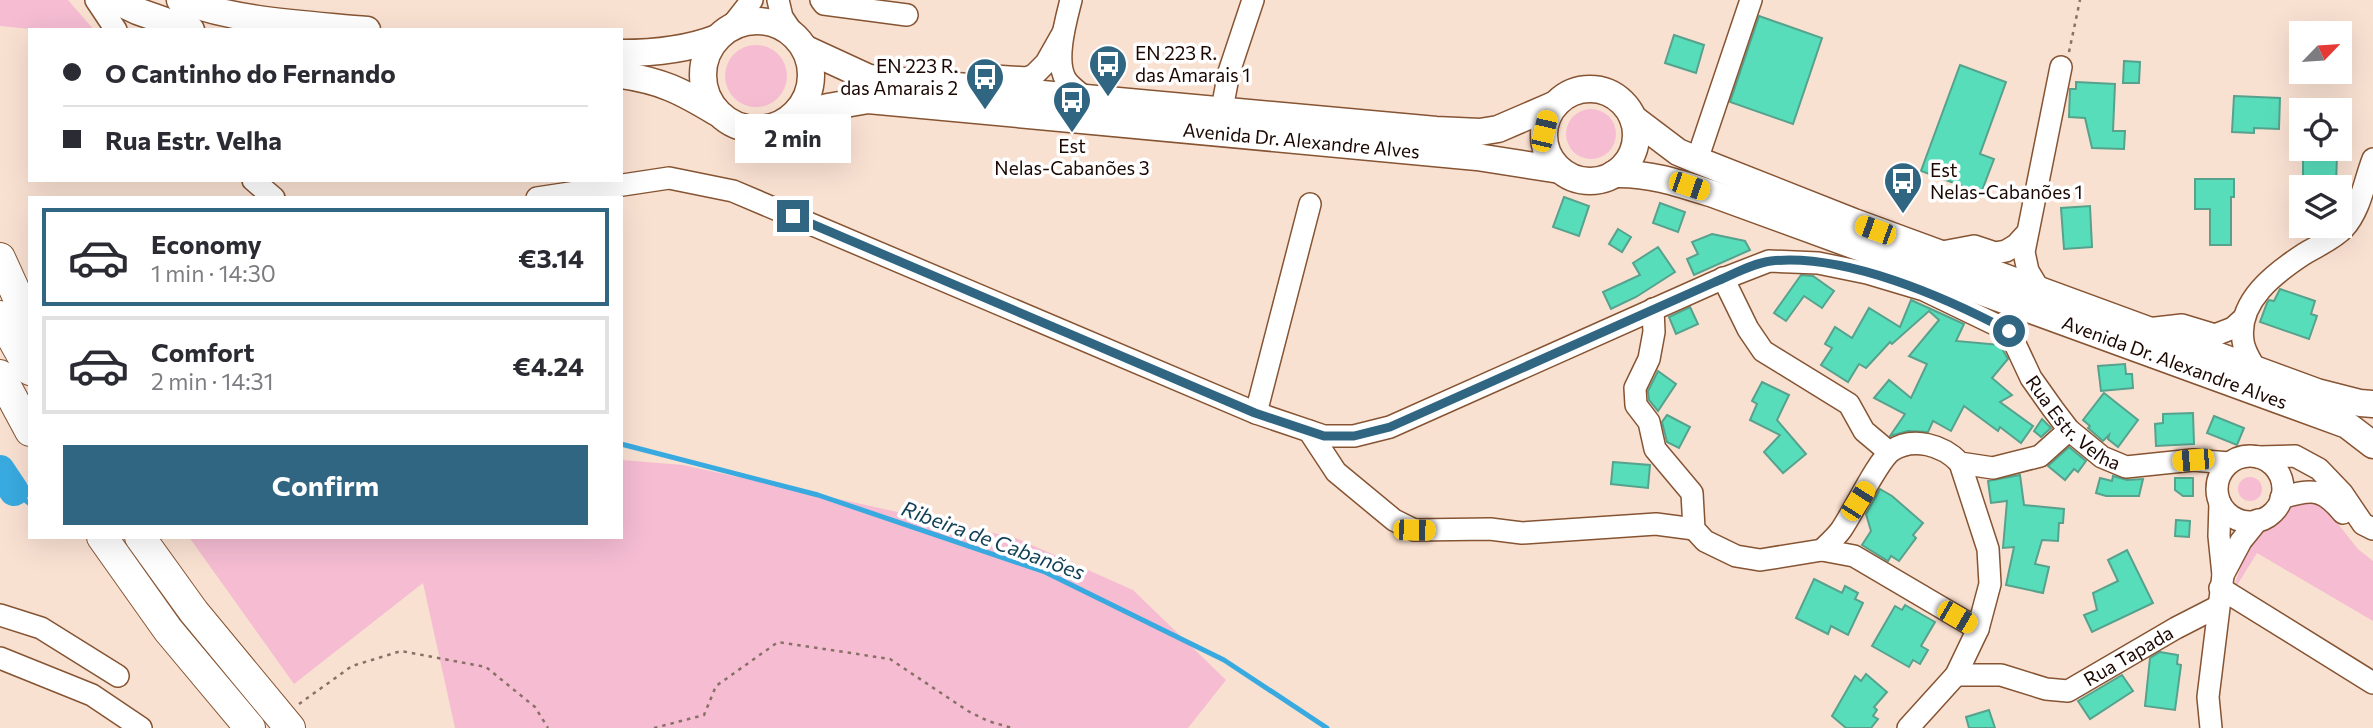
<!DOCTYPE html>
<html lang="en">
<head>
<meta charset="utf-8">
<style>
  :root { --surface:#fff; --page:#f7f7f7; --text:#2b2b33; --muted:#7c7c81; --line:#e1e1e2; --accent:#316682 }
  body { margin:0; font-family:Commissioner,sans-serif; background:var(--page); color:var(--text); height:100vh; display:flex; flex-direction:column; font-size:26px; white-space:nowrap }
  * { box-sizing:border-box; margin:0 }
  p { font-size:23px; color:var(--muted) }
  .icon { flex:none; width:38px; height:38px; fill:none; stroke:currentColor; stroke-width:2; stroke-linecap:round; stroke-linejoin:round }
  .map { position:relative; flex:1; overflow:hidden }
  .panel { position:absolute; left:28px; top:196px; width:595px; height:343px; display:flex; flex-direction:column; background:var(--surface); border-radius:0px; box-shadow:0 7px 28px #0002 }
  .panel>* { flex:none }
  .hud { position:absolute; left:28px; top:28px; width:595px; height:154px; border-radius:0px; box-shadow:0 7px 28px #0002; display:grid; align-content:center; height:154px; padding:0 35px; background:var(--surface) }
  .needle { width:46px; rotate:65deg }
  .buttons { position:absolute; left:2289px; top:21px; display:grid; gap:14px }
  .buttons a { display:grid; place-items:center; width:63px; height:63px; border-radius:0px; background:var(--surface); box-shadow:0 7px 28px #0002; font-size:35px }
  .end { position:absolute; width:32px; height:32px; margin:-16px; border:9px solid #316682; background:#fff; box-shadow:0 0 0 4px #fff }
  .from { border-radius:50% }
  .bubble { position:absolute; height:49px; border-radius:0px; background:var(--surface); box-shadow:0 7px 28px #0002; font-size:23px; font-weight:700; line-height:49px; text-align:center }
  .car { position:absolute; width:21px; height:42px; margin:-21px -10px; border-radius:9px; box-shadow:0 0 5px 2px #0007; background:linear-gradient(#f5c518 24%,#345 0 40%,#f5c518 0 76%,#345 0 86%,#f5c518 0) }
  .hud b { display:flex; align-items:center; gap:24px; height:66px; font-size:26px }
  .hud b+b { border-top:2px solid var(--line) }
  .hud i { width:18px; height:18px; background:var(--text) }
  ul { padding:12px 0 0; list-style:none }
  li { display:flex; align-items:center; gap:21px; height:98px; margin:0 14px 10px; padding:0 21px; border:4px solid var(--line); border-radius:0px }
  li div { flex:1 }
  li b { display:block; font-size:26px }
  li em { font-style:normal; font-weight:700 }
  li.selected { border-color:var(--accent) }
  li>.icon { width:63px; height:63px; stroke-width:1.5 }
  .action { display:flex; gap:14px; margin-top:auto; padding:14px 35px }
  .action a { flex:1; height:80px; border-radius:0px; background:var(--accent); color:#fff; font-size:28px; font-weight:700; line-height:80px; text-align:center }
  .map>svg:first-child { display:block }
  .green { fill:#f5bcd2 }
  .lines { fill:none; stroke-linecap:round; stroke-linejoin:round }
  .stream { stroke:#39aae0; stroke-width:5 }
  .river { stroke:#39aae0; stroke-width:30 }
  .building { fill:#58ddbb; stroke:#56a28d; stroke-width:2 }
  .minor-casing { stroke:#865432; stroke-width:24 }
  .major-casing { stroke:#865432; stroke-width:29 }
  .highway-casing { stroke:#865432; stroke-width:32 }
  .path { stroke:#877166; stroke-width:2.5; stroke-dasharray:3.5 5; stroke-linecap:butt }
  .minor { stroke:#fff; stroke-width:21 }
  .major { stroke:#fff; stroke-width:26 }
  .highway { stroke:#fff; stroke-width:30 }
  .route { stroke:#316682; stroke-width:9 }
  .labels { text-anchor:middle; stroke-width:7; stroke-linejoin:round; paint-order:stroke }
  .poi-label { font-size:19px; fill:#1b0700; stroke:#fff; text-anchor:start }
  .street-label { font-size:19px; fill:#1b0700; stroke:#fff }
  .water-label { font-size:21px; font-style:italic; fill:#103f55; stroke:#fff }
</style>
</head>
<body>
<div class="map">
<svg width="2373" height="728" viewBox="0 0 2373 728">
  <rect width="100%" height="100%" fill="#f9e1d2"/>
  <!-- green -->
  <g class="green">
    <polygon points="0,0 68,0 94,30 41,30 0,26"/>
    <circle cx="756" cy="76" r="31"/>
    <circle cx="1591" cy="134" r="25"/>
    <polygon points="621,460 683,465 1016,538 1133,590 1226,680 1188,728 455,728 423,583 294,684 189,537 621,537"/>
    <circle cx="2250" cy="489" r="12"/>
    <polygon points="2319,500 2358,549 2373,561 2373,621 2257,553 2231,595 2245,554 2261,531 2271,528 2295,504"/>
  </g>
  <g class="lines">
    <!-- stream -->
    <g class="stream">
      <polyline points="621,444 818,495 1045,572 1224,660 1327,728"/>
      <polyline points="14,491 30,504"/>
    </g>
    <!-- river -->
    <polyline class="river" points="0,470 14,491"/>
  </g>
  <!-- building -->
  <g class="building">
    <polygon points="1759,16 1822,38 1793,124 1730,102"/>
    <polygon points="1674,35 1704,45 1696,73 1665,63"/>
    <polygon points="2124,61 2140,62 2139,83 2123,83"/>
    <polygon points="1960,65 2006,82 1980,154 1994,159 1981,193 1921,171"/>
    <polygon points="2076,82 2115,84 2113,131 2125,131 2124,149 2092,148 2085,118 2069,117 2070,89 2076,89"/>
    <polygon points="2234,96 2280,98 2279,129 2254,128 2254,133 2232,132"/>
    <polygon points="2303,153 2337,154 2336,187 2303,187"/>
    <polygon points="2195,179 2234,179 2234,197 2231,197 2231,245 2210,245 2210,209 2195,209"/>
    <polygon points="1564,197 1589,206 1579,236 1553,227"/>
    <polygon points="1660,203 1685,212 1678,232 1653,223"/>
    <polygon points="2090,206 2092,247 2064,249 2061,208"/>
    <polygon points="1618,229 1631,237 1622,252 1609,244"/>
    <polygon points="1712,234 1745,241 1750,250 1694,275 1687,259 1698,254 1692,242"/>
    <polygon points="1658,247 1675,272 1636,297 1611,309 1603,292 1640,275 1633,263"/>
    <polygon points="1801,275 1813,276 1834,291 1822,308 1804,296 1786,321 1774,313"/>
    <polygon points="2280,289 2315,301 2311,314 2317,316 2309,339 2260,322 2267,303 2269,300 2274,301"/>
    <polygon points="1911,300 1964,324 1956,341 2000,345 2008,359 1992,378 2012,395 2000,402 2033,426 2021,443 2000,427 1998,431 1964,406 1951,431 1933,421 1928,432 1908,431 1890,436 1905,414 1874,398 1889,380 1911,398 1927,364 1909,356 1939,320 1929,311 1892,344 1890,342 1866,368 1859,364 1848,382 1821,365 1832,348 1825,344 1835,327 1852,338 1869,308 1900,327"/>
    <polygon points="1690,307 1698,324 1676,334 1669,317"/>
    <polygon points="2125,364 2126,374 2132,374 2133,388 2101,391 2098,366"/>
    <polygon points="1658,371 1676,384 1658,411 1649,400 1648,391"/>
    <polygon points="1762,382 1789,395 1777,420 1806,454 1783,473 1764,452 1780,435 1750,420 1757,404 1752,401"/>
    <polygon points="2104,393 2138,420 2118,447 2108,439 2109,435 2103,441 2088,428 2090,426 2083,420"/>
    <polygon points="2193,413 2194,444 2156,446 2155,424 2163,423 2163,414"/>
    <polygon points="1667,415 1690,427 1679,448 1667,442 1662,422"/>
    <polygon points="2214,416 2244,428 2237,445 2207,433"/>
    <polygon points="2042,419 2051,428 2041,437 2034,431"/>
    <polygon points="2069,447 2086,461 2078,472 2074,469 2065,480 2048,466"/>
    <polygon points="1613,462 1650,465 1648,488 1611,484"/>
    <polygon points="2020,475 2024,505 2064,509 2063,523 2059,523 2058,541 2042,540 2035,564 2049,567 2043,593 2006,585 2014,547 2003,548 2007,501 1991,503 1988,481"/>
    <polygon points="2113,476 2127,480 2143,479 2139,496 2106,496 2096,493 2100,478 2112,481"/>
    <polygon points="2175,478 2193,478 2193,496 2183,496 2175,490"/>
    <polygon points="1880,489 1892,496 1923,523 1913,535 1916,538 1899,561 1891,556 1888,561 1862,545 1871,531 1866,514"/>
    <polygon points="2176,520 2190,521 2189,537 2175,536"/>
    <polygon points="2127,550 2153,603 2092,632 2084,615 2097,610 2093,593 2118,581 2108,560"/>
    <polygon points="1814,579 1842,593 1845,586 1858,593 1855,599 1863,603 1848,635 1831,626 1828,634 1796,618"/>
    <polygon points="1905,605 1935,622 1921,646 1928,650 1920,664 1913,660 1909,667 1872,646 1895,606 1902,610"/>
    <polygon points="2160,652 2178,655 2177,664 2181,665 2175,710 2145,706 2150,658"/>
    <polygon points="1866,674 1887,692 1874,707 1877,710 1873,716 1878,719 1871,728 1846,728 1832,716 1855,676 1861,681"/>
    <polygon points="2122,675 2133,691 2090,719 2078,701"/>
    <polygon points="1989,710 1995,728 1969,728 1966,717"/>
  </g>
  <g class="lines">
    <defs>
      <g id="minor">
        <polyline points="96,0 116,30"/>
        <polyline points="778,0 782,17 792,32"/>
        <polyline points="821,0 824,4 907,15"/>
        <path d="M1071,0C1066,20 1054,61 1066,80C1070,86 1077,91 1083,96"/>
        <polyline points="730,28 752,0"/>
        <polyline points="977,86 994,76 1027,78 1034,75 1046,63 1063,33"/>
        <polyline points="1222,109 1229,72 1253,0"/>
        <polyline points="1697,160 1751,0"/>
        <polyline points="253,180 274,198"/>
        <path id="s1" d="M537,198L669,178L733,191L1256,413L1324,436H1354L1390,427L1715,282L1769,261L1818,263L1867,273L1924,290L2009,331L2031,378L2053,409L2069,430L2102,457L2126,467L2193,460L2229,463"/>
        <polyline points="1937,253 1974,246 1995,253 2006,251 2016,245 2027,233"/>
        <polyline points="1723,278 1748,329 1763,351 1849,404 1864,431 1889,452"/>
        <polyline points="2040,291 2028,271 2024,252 2061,67"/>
        <polyline points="1653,309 1654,332 1649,359 1635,388 1636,405 1649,422 1655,449 1692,493 1694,529 1705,541 1736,556 1760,560 1822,550 1854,556 1978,629"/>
        <polyline points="2147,329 2182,325 2215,335 2233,328 2243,319"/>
        <path d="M2256,370C2251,361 2244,351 2243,341C2237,301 2275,273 2304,254C2317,246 2334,239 2344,228C2361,209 2364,182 2373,159"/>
        <polyline points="1256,413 1310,204"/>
        <polyline points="1309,431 1336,472 1394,520 1414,530 1490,529 1522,533 1656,524 1694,529"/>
        <circle cx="2250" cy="489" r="33"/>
        <polyline points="2259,457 2295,456 2319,469 2342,493 2363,524 2373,529"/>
        <path d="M2281,498C2311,489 2322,487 2343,513"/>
        <path d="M1822,550C1828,544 1836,537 1841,530C1853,513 1877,462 1891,451C1913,436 1943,445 1960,463L1993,468L2040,456L2069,430"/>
        <polyline points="2223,575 2241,541 2258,520"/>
        <polyline points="2220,588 2373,683"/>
        <polyline points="0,615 41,628 118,676"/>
        <polyline points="0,658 92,695 141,728"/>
        <path id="s2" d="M1956,675H2001L2046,689L2068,691L2176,628L2217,607"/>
        <polyline points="1908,728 1956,675 1978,629 1990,584 1988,549 1960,463"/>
        <polyline points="2211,728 2208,697 2223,575 2219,536 2220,503"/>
      </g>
      <g id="major">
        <polyline points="114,0 137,11 191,30"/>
        <path d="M180,0C239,22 305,24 367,30"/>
        <circle cx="757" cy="75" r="54"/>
        <polyline points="806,49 869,78 1436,130 1480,132 1498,129 1556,104"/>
        <path d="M621,53C654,53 686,50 717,38"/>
        <path d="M621,75C662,81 681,91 716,112"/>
        <circle cx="1590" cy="135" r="46"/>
        <path id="s3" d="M794,116L828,107L868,100L1477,157L1560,170"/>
        <polyline points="1633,118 1678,152 1697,160 1854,222 2317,392 2360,403 2373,404"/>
        <path id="s4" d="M1614,174C1650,173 1679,183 1713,194L2347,425L2373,445"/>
      </g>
      <g id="highway">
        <polyline points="0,258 30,324"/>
        <polyline points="0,316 30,370"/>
        <polyline points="0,375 30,431"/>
        <polyline points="102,537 168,630 250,728"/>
        <polyline points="140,537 194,612 290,728"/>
      </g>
    </defs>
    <!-- minor casing -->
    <use href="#minor" class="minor-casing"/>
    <!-- major casing -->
    <use href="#major" class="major-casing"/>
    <!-- highway casing -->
    <use href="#highway" class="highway-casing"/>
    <!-- path -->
    <g class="path">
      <polyline points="2069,52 2080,0"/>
      <polyline points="299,704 352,666 401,651 486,667 535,707 548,728"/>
      <polyline points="654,728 704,715 716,686 778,642 890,659 968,711 988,721 1012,728"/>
    </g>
    <!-- minor -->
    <use href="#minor" class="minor"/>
    <!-- major -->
    <use href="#major" class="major"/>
    <!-- highway -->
    <use href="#highway" class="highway"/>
  </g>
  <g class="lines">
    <!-- route -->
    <path class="route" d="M793,216L1255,413L1324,436H1354L1390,427L1715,282C1732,275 1753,263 1771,261C1845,253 1945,297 2009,331"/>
  </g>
  <!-- icons -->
  <defs>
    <symbol id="bus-pin" viewBox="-11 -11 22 30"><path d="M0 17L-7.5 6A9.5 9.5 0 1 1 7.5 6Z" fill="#316682" stroke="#fff"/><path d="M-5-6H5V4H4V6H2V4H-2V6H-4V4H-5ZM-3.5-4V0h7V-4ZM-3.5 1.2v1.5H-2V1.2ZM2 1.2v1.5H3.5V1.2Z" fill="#fff"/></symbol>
  </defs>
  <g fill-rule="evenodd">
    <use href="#bus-pin" x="1086" y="42" width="44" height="60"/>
    <use href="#bus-pin" x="963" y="55" width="44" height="60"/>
    <use href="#bus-pin" x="1050" y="78" width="44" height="60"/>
    <use href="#bus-pin" x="1881" y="159" width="44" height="60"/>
  </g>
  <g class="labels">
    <!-- poi labels -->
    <g class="poi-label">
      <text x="1135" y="60">EN 223 R.<tspan x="1135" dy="22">das Amarais 1</tspan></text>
      <text x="958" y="73" text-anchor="end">EN 223 R.<tspan x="958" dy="22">das Amarais 2</tspan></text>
      <text x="1072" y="153" text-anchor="middle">Est<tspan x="1072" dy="22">Nelas-Cabanões 3</tspan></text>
      <text x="1930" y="177">Est<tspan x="1930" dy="22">Nelas-Cabanões 1</tspan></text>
    </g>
    <!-- street labels -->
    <g class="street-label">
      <text dy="7" stroke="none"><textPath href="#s3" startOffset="511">Avenida Dr. Alexandre Alves</textPath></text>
      <text dy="7" stroke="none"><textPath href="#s4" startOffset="593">Avenida Dr. Alexandre Alves</textPath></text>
      <text dy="7" stroke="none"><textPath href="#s1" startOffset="1687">Rua Estr. Velha</textPath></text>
      <text dy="7" stroke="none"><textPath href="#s2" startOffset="184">Rua Tapada</textPath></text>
    </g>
    <!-- water labels -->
    <g class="water-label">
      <text transform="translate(993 541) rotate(20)" y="7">Ribeira de Cabanões</text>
    </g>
  </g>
</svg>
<div class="buttons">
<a><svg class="needle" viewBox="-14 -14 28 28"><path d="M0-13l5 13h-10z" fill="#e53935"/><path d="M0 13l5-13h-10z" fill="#7c7c81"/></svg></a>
<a><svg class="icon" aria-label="locate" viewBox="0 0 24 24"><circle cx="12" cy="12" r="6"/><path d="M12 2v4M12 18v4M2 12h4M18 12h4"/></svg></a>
<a><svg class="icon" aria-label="layers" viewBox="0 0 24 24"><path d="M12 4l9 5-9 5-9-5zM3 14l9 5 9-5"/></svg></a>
</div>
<i class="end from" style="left:2009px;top:331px"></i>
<i class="end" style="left:793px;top:216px"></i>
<div class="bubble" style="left:735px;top:114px;width:116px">2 min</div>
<i class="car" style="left:1544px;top:131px;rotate:13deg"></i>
<i class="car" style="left:1689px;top:186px;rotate:109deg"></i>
<i class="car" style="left:1875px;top:230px;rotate:290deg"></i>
<i class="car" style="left:2193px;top:460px;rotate:265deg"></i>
<i class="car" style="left:1858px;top:501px;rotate:33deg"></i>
<i class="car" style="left:1414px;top:530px;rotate:91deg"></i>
<i class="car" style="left:1957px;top:617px;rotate:120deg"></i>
<div class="hud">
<b><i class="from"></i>O Cantinho do Fernando</b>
<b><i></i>Rua Estr. Velha</b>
</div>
<section class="panel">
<ul>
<li class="selected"><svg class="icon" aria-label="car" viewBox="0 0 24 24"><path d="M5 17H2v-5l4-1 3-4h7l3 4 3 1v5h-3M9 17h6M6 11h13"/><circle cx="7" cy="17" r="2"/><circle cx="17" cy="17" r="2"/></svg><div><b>Economy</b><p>1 min · 14:30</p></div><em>€3.14</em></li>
<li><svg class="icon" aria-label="car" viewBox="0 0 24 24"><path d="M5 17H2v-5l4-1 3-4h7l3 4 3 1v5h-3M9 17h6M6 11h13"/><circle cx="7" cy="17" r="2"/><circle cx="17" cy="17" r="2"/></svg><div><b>Comfort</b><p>2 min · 14:31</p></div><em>€4.24</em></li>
</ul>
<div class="action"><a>Confirm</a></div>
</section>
</div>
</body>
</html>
